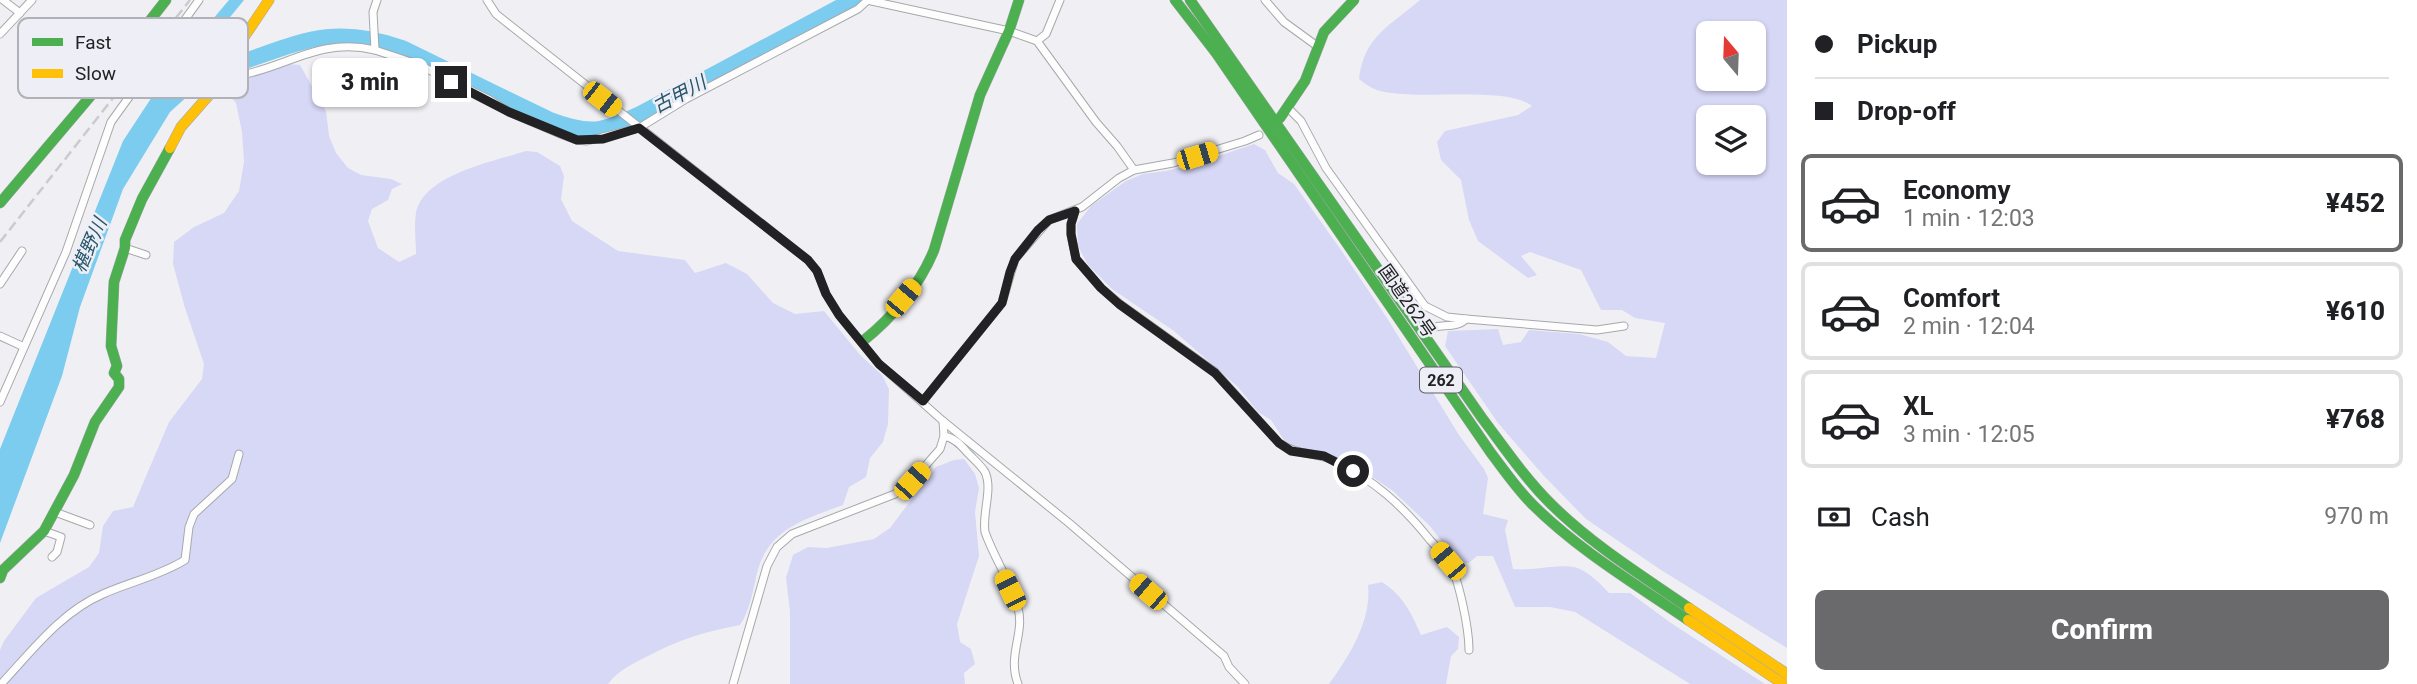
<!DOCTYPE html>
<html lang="en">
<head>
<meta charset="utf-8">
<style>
  :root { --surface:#fff; --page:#f6f6f6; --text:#202124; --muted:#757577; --line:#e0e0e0; --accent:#6a6a6d }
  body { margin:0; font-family:Roboto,"Noto Sans JP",sans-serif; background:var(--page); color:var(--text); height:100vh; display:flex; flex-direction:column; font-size:26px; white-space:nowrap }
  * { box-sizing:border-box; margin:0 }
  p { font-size:23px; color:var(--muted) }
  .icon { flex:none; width:38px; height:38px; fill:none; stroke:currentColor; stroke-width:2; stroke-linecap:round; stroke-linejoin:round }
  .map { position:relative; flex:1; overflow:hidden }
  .details { display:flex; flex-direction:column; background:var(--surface); width:630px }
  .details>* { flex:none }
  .guide { display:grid; align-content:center; height:154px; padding:0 28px; background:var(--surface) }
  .needle { width:46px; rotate:341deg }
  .controls { position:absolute; left:1696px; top:21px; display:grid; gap:14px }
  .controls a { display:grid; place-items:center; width:70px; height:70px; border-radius:10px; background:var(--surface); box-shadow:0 2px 5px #0004; font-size:35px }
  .end { position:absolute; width:32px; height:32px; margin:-16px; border:9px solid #222225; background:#fff; box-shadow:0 0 0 4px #fff }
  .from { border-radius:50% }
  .bubble { position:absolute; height:49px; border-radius:10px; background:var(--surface); box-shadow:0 2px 5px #0004; font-size:23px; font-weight:800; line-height:49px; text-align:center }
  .car { position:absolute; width:21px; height:42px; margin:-21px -10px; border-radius:9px; box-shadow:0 0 5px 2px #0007; background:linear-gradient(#f5c518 24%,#345 0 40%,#f5c518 0 76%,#345 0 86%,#f5c518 0) }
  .guide b { display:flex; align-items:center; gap:24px; height:66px; font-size:26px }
  .guide b+b { border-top:2px solid var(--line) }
  .guide i { width:18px; height:18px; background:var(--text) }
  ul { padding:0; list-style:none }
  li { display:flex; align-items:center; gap:21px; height:98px; margin:0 14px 10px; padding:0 14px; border:4px solid var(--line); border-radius:10px }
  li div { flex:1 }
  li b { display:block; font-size:26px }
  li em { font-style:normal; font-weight:800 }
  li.selected { border-color:var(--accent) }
  li>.icon { width:63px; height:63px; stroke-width:1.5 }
  .pay { display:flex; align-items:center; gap:18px; height:77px; padding:0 28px; font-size:26px }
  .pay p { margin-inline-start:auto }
  .primary-button { display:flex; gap:14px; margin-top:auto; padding:14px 28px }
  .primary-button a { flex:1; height:80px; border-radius:10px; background:var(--accent); color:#fff; font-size:28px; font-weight:800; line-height:80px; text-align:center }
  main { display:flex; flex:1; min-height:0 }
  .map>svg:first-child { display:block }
  .green { fill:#d7d7f6; fill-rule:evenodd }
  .water { fill:#7bccee }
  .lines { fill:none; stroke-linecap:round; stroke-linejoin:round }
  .river { stroke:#7bccee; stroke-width:16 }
  .street-casing { stroke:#a7a8ab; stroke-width:9 }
  .fast-casing { stroke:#a7a8ab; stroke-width:11 }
  .slow-casing { stroke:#a7a8ab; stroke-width:11 }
  .street { stroke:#fdfdfd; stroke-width:7 }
  .fast { stroke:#4caf50; stroke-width:10 }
  .slow { stroke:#ffc107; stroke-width:10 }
  .rail { stroke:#cbcbcb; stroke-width:2.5; stroke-dasharray:10 5; stroke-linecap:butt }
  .route { stroke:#222225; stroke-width:9 }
  .labels { text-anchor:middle; stroke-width:5; stroke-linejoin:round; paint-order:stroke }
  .shield { fill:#eeeef6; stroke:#5f5f64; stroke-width:2 }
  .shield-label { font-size:16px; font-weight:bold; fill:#222225 }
  .street-label { font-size:18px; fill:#222225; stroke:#eeeef6 }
  .water-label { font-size:19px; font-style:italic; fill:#27566a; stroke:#eeeef6 }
  .key { fill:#eeeef6; stroke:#b1b1b7; stroke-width:2 }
  .key-label { font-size:19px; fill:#222225 }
</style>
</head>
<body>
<main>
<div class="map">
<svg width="1787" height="684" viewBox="0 0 1787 684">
  <rect width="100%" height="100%" fill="#f0f0f4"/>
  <!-- green -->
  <g class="green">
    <path d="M1420,0H1787V648L1661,570L1586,519L1544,476L1498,423L1445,346L1448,331L1498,329L1503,345L1521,342L1529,330L1579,334L1608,342L1626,356L1656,358L1665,323L1635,318L1622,310H1601L1581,270L1530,252L1521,256L1537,275L1528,278L1478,241L1469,220L1461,180L1441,160L1437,142L1445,131L1518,115L1532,106C1505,85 1416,102 1377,90C1371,88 1364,83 1359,79C1364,36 1390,26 1420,0ZM1754,33V79H1708V33ZM1754,117V163H1708V117Z"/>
    <path d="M288,64L300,65L326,111L329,136L336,153L348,168L361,175L391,179L402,184L392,189L388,200L372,209L368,221L378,248L399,262L416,254C416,242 413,216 418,206C432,173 495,161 526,151L537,152L560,166L564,176L561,199L572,221L618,251L685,260L695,273L726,263L747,274L773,303L795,314L824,311L861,356L882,375L889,389L888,424L883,442L870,458L866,477L849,487L843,505C805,519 768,529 757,573C753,590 750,610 740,625C706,631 678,640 648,656C632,664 619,670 608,684H0V650L4,641L36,598L89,567L99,553L103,526L113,511L133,507L169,422L202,379L204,364L185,308L173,264L174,242L194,227L224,213L239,191L244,162L242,132L236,103L226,92L231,84Z"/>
    <path d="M1254,144L1265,150L1278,173L1294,184L1341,250L1387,318L1459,435L1484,469L1488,478L1483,514L1508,520L1505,530L1513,569C1531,571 1559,564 1574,567C1587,570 1600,583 1609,593H1630L1671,623L1765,684H1690L1575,612L1550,607H1515L1493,556H1477L1469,563H1458L1430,526L1393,491L1374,478L1331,454L1298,450L1286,443L1271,420L1258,412L1238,387L1174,331L1112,289L1088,265L1078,246L1077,224L1091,206L1126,181L1143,174L1166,171L1198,163Z"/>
    <polygon points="964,459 975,474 979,488 975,512 979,556 957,624 960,642 971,649 975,664 964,673 965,684 790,684 790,611 786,578 793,555 808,547 827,548 874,539 890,528 936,467 954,460"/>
    <path d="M1382,582C1403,596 1411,612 1421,635L1447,627L1459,637L1458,649L1451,656L1446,684H1329C1349,657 1372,620 1368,585Z"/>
  </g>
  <!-- water -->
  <polygon class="water" points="229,0 244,0 209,43 192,70 197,75 212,70 222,73 200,85 170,112 123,189 80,307 62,376 0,543 0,449 123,141 169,71"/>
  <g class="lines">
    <!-- river -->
    <path class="river" d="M195,77C206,75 216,70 227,67C296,45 328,22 402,48L550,120C590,135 602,132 640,114L853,0"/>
    <defs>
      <g id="street">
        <polyline points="3,0 20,13"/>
        <polyline points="487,0 496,14 506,22 808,260 817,271 826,294 839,315 879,364 943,421 1069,523 1224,656 1229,667 1245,684"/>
        <polyline points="867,0 1009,31 1037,41 1096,122 1117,146 1134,170"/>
        <polyline points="1265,0 1284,22 1317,46"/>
        <polyline points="0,34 32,0"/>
        <polyline points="1037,41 1046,34 1060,0"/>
        <polyline points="375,50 417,64 490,100 509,112 563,135 577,140 587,141 639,128 686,99 858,9 868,0"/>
        <path d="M237,76C288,67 319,37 375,50L373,12L377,0"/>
        <polyline points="1288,108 1301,121 1326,168 1425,306 1447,317 1466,319 1597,330 1624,326"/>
        <path d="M1075,211L1071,224V235L1076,259L1101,288L1120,304L1215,372L1279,443C1298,456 1316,452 1335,461C1374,480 1403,506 1430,540C1436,547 1443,553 1448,560C1459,578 1469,629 1469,650"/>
        <polyline points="125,248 146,255"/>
        <polyline points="0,284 22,251"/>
        <path d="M1421,331C1438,322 1456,330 1466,319"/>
        <polyline points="0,336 24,347"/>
        <polyline points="923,401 1002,303 1015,259 1049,220 1082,207 1119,178 1134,170 1173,163 1245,141 1259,135"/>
        <polyline points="0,402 66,252 111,122 199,0"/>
        <path d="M944,436C954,438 960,444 966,451C972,458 980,464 985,472C993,489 982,513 985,532C994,558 1011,582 1018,608C1025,634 1007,655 1018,684"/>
        <polyline points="55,512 90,525"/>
        <polyline points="44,531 61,537 57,552 52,557"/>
        <path d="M1,684C32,651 61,612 103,594C130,582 159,576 185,560L189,527L194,514L232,479L239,454"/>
        <polyline points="733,684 767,566 777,547 792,534 895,494 912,481 940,449 944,436 943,421"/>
      </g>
      <g id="fast">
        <path d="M1175,0L1216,53L1491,453C1504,470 1517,489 1532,504C1577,549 1635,584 1688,620"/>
        <path d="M1190,0L1482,418C1504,447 1524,477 1550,503C1591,544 1641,575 1689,608"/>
        <polyline points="1280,118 1305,81 1324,32 1354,0"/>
        <polyline points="0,203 94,92 166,0"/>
        <path d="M863,341C892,318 920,285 934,250L980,95L1009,31L1019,0"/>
        <polyline points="0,578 3,570 44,531 74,475 95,422 119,387 119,379 114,373 117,366 111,346 114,282 125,248 125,240 142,199 170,148"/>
      </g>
      <g id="slow">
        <polyline points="170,148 181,127 217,86 237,76 234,52 269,0"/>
        <polyline points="1689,608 1787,674"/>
        <polyline points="1688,620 1783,684"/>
      </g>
    </defs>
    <!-- street casing -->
    <use href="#street" class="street-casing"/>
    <!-- fast casing -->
    <use href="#fast" class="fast-casing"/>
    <!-- slow casing -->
    <use href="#slow" class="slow-casing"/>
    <!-- street -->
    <use href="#street" class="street"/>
    <!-- fast -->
    <use href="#fast" class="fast"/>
    <!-- slow -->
    <use href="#slow" class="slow"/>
    <!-- rail -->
    <polyline class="rail" points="0,242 190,0"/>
  </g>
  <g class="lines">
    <!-- route -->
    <polyline class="route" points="451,82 509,112 577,140 603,139 639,128 808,260 817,271 826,294 839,315 879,364 923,401 1002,303 1010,272 1015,259 1038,230 1049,220 1075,211 1071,224 1071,234 1076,259 1101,288 1119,304 1215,373 1279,443 1291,451 1324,456 1353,471"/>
  </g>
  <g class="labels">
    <!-- shield labels -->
    <rect class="shield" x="1420" y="367.5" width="42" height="25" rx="5"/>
    <g class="shield-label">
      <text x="1441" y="386">262</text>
    </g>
    <!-- street labels -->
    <g class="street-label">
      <text transform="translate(1407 301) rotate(55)" y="6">国道262号</text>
    </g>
    <!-- water labels -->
    <g class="water-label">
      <text transform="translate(679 94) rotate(-28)" y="7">古甲川</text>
      <text transform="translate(89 245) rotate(-66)" y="7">椹野川</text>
    </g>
  </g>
  <!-- legend -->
  <rect x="18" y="18" width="230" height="80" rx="10" class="key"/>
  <rect x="32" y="38" width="31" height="8" fill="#4caf50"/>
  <rect x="32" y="69" width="31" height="9" fill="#ffc107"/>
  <g class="key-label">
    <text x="75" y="49">Fast</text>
    <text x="75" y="80">Slow</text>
  </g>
</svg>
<div class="controls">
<a><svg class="needle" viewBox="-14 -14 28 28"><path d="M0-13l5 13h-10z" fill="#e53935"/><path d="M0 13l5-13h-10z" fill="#757577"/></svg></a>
<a><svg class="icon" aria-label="layers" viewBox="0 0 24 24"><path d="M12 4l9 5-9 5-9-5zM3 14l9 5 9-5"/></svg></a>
</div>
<i class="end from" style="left:1353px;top:471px"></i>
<i class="end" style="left:451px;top:82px"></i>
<div class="bubble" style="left:312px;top:58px;width:116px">3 min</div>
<i class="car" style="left:602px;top:99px;rotate:128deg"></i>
<i class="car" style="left:1197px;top:156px;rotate:73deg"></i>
<i class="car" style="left:903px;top:298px;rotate:40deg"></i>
<i class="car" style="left:912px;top:481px;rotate:42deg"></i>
<i class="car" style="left:1448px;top:561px;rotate:320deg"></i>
<i class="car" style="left:1010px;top:590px;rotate:334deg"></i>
<i class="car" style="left:1148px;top:592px;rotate:311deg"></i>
</div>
<section class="details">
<div class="guide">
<b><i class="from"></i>Pickup</b>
<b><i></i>Drop-off</b>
</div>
<ul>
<li class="selected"><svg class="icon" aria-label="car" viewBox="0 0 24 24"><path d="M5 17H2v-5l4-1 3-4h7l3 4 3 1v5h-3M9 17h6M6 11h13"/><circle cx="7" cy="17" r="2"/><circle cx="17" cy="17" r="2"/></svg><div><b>Economy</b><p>1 min · 12:03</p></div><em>¥452</em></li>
<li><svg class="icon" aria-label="car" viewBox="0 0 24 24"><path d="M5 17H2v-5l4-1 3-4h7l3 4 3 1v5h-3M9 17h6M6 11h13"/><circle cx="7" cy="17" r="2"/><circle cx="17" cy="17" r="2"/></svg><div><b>Comfort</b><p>2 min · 12:04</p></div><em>¥610</em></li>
<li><svg class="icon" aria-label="car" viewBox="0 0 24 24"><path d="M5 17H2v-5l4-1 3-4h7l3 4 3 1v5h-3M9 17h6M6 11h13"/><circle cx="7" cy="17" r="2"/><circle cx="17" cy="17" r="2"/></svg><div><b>XL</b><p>3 min · 12:05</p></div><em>¥768</em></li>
</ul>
<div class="pay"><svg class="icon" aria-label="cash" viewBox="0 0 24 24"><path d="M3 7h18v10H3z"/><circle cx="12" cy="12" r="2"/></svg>Cash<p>970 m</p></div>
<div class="primary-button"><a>Confirm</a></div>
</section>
</main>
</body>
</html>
